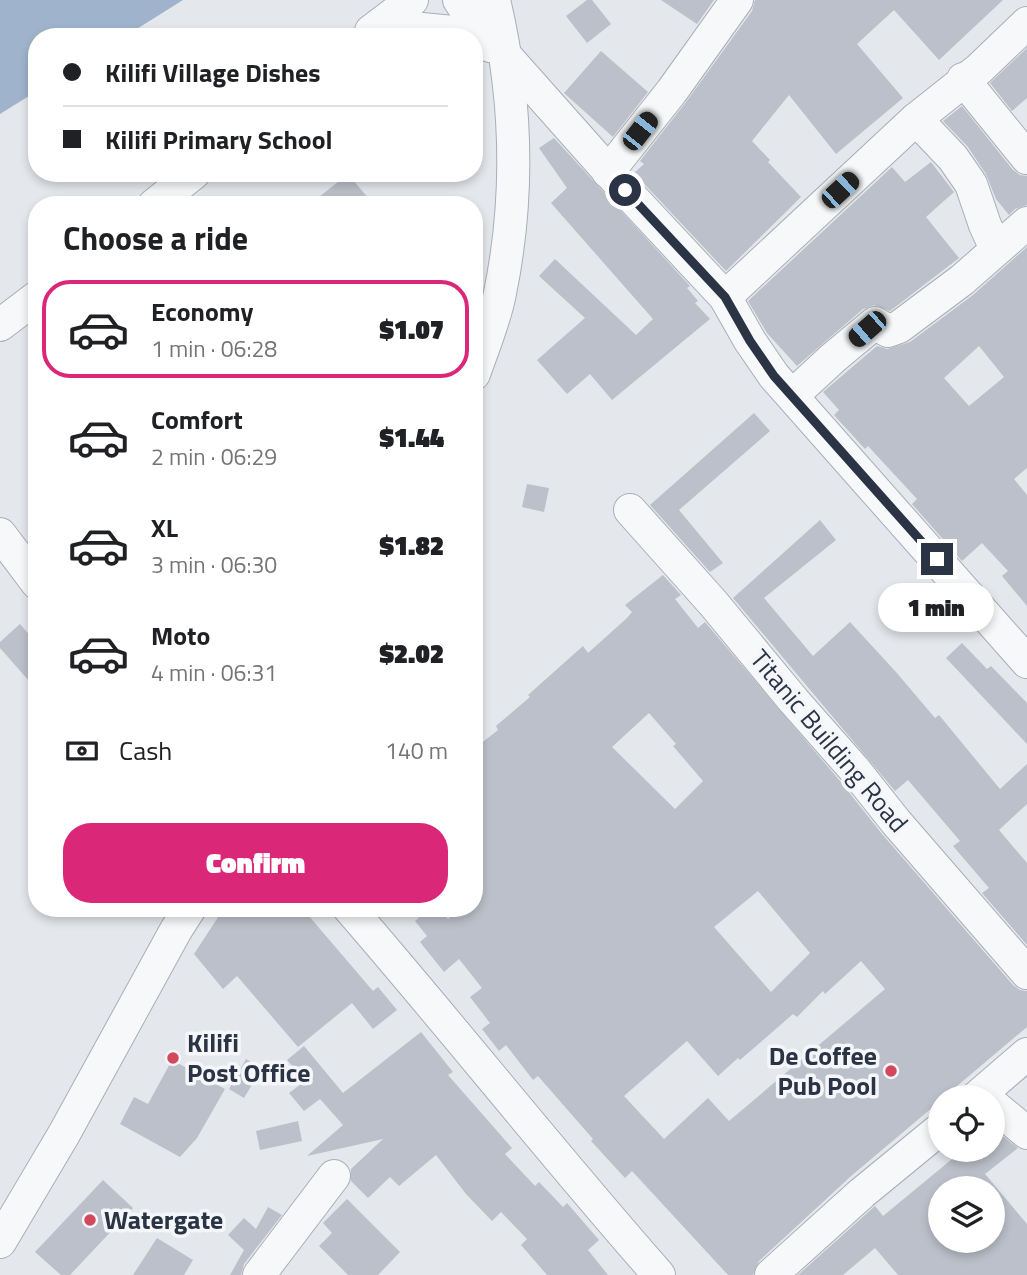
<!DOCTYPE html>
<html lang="en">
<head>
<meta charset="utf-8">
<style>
  :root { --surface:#fff; --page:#f2f2f2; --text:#202124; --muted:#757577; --line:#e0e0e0; --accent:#db2777 }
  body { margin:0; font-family:"Titillium Web",sans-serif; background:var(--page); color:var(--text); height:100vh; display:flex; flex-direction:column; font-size:26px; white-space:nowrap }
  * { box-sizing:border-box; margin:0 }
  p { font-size:23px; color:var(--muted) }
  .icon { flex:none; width:38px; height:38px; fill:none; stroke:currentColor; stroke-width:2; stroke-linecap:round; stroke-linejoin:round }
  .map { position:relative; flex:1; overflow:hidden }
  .details { position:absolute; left:28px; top:196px; width:455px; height:721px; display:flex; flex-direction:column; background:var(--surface); border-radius:28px; box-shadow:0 4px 10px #0003 }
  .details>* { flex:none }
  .top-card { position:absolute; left:28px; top:28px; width:455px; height:154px; border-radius:28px; box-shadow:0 4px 10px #0003; display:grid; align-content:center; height:154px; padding:0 35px; background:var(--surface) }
  .tools { position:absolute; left:928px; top:1085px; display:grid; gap:14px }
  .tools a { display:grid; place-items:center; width:77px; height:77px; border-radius:50%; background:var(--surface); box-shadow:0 4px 10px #0003; font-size:35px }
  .end { position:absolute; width:32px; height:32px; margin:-16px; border:9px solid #2b3445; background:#fff; box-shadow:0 0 0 4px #fff }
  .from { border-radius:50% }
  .bubble { position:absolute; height:49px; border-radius:24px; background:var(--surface); box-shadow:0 4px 10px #0003; font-size:23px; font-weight:800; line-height:49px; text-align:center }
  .car { position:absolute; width:21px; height:42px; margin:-21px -10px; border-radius:9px; box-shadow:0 0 5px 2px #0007; background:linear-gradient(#222 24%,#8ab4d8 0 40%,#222 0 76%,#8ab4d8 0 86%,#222 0) }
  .top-card b { display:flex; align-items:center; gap:24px; height:66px; font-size:26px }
  .top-card b+b { border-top:2px solid var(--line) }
  .top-card i { width:18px; height:18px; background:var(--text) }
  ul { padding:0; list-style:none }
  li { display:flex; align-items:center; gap:21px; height:98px; margin:0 14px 10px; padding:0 21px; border:4px solid transparent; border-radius:28px }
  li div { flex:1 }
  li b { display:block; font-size:26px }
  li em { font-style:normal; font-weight:800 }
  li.on { border-color:var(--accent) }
  li>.icon { width:63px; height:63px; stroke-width:1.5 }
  h2 { padding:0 35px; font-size:32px; line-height:84px }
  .pay { display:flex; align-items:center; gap:18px; height:77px; padding:0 35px; font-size:26px }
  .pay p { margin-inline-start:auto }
  .button { display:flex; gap:14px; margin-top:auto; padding:14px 35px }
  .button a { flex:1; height:80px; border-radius:28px; background:var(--accent); color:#fff; font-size:28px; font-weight:800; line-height:80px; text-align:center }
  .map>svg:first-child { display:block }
  .water { fill:#9fb4cc }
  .building { fill:#bbc0ca; fill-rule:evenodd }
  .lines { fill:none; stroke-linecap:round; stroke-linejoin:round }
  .minor-casing { stroke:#a9aeb7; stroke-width:34 }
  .minor { stroke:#f7f8fa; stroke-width:32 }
  .route { stroke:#2b3445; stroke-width:9 }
  .poi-dot { fill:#d1495b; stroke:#f4f6f9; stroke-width:2.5 }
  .labels { text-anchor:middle; stroke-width:7; stroke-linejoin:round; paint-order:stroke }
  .street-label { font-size:26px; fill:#2b3445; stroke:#f4f6f9 }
  .poi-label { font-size:26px; font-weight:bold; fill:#2b3445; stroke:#f4f6f9; text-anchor:start }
</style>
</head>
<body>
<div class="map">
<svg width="1027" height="1275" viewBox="0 0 1027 1275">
  <rect width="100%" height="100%" fill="#e4e7ec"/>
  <!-- water -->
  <polygon class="water" points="0,0 183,0 124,37 37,37 37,91 0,114"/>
  <!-- building -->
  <g class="building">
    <polygon points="587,0 592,0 611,24 587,43 566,16"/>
    <polygon points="661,0 714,0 697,24"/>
    <polygon points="755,0 1003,0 939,60 894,10 857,44 903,98 836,154 789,95 752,141 770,160 768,162 801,197 726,271 634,173 644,164 640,161 686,102 752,11"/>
    <polygon points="1027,48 1027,98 1012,111 990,83"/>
    <polygon points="601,51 648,92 613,137 564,93"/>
    <polygon points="962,106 1013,170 1020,175 1027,176 1027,205 1015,209 1009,215 996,199 986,174 968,147 943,121"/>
    <polygon points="554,138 690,286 687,288 698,301 695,303 710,319 612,400 590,374 567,394 537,360 585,318 539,276 555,259 636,335 653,319 551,203 567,188 539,148"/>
    <polygon points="931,162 954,192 926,217 959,258 890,311 874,305 863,309 797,366 767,333 748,301 892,167 905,182"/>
    <polygon points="348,174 374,205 309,205"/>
    <path d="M1027,247V468L1014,479L1027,495V606L1002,576L1008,571L982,543L962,561L912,504L917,499L868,446L865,449L834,415L839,410L823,392L877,346L887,349L910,342L973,295ZM979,346L1004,377L969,406L944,378Z"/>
    <polygon points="754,413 770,431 679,510 723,563 710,572 650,505"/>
    <polygon points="527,484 549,488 544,512 522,507"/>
    <polygon points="820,520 836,540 764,598 813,656 850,622 896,672 935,718 939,715 1000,789 1027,764 1027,804 999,830 1027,863 1027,945 982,893 989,888 953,846 960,841 908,780 895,791 733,598"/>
    <path d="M663,575L681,595L675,599L698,628L705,622L840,781L882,834L1013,985L1020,990L1027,991V1027L944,1097H940V1101L850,1177L759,1261L753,1275H728L632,1171L625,1178L591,1141L593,1139L538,1076L533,1080L506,1045L499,1051L482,1029L490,1023L470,997L482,988L459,959L444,972L420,942L427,936L415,921L430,908H439L448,919L461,908H474V749L498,730L496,726L530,697L528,695L583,646L588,653L627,618L632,612L625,605ZM649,713L676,744L673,746L703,781L675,809L612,747ZM758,891L810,953L771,992L714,927ZM861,961L885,989L729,1121L708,1098L664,1139L624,1096L687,1041L718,1076L738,1058L740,1060L793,1014L797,1017L823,991L825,994Z"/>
    <polygon points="20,624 37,644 37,690 0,648 0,642"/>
    <polygon points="962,643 987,669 991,666 1027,703 1027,744 946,658"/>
    <polygon points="224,908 302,908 373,991 378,987 397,1010 373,1029 352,1003 298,1047 237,976 223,989 194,954"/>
    <polygon points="421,1032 453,1072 448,1075 512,1148 505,1154 535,1186 539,1182 563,1207 567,1203 599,1240 588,1250 608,1275 547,1275 521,1245 527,1239 501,1212 492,1221 466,1194 436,1155 399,1186 390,1177 368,1198 351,1181 351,1169 383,1139 307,1156 343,1125 320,1099 304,1111 289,1093 305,1081 287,1060 304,1046 343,1093"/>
    <polygon points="246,1059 262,1068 244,1098 229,1089"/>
    <polygon points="172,1060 225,1089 197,1138 180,1157 120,1124 134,1097 148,1104"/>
    <polygon points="298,1121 302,1141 260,1150 256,1131"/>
    <path d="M995,1130L1018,1148L985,1174L1027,1224V1275H898L875,1248L843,1275H798L875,1206L883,1216L963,1150H992V1132ZM940,1188H992V1241H940Z"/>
    <polygon points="103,1180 133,1208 70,1275 61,1275 35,1252"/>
    <polygon points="347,1199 400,1252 378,1275 348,1275 319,1246 332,1233 323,1223"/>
    <polygon points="268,1207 282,1215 244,1264 241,1275 230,1275 244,1250 228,1235 244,1218 256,1229"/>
    <polygon points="157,1238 193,1260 184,1275 133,1275"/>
  </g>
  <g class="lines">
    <defs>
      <g id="minor">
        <polyline points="459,0 490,46"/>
        <polyline points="380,25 453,32 485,38"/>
        <polyline points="371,31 412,0"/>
        <polyline points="506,56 625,190 725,297 750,341 774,376 1027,662"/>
        <polyline points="963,79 1027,158"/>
        <polyline points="916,119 953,158 971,184 985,225 996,249"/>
        <polyline points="608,172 672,91 737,0"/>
        <polyline points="154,205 194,173"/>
        <polyline points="725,297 916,119 979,69 1027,23"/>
        <polyline points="0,325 37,297"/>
        <path d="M474,374C483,348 495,320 500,293C520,195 517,97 494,0"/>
        <polyline points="793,395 833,358 875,323 888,331 899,327 962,280 1027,223"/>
        <polyline points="630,510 713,603 794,701 854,769 896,822 1027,973"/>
        <polyline points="0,534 37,583"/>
        <path d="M349,908C454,1029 553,1155 659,1275"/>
        <polyline points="977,1097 1027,1054"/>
        <polyline points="992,1104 1027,1133"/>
        <polyline points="0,1242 64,1134 176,930 190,908"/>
        <polyline points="259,1275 334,1176"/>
        <polyline points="771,1275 862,1193 940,1129"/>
      </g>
    </defs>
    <!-- minor casing -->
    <use href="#minor" class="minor-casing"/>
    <!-- minor -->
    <use href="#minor" class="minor"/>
  </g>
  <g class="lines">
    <!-- route -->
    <polyline class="route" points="625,190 725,297 750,341 774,376 937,559"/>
  </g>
  <!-- markers -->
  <g class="poi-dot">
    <circle cx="173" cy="1058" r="7"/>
    <circle cx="891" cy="1071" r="7"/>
    <circle cx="90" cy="1220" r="7"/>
  </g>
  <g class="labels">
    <!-- street labels -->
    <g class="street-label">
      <text transform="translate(829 741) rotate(50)" y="9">Titanic Building Road</text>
    </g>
    <!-- poi labels -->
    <g class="poi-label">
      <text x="187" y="1052">Kilifi<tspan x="187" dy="30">Post Office</tspan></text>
      <text x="877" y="1065" text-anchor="end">De Coffee<tspan x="877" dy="30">Pub Pool</tspan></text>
      <text x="104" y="1229">Watergate</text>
    </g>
  </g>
</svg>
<div class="tools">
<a><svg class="icon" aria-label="locate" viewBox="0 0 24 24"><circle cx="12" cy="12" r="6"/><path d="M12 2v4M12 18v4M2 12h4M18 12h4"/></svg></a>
<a><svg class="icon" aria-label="layers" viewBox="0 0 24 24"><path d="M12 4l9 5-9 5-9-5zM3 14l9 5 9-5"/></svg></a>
</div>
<i class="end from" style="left:625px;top:190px"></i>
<i class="end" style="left:937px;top:559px"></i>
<div class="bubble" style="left:878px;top:583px;width:116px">1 min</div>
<i class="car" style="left:640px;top:131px;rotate:38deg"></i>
<i class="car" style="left:840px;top:190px;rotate:47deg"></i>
<i class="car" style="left:867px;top:329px;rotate:229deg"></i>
<div class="top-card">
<b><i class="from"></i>Kilifi Village Dishes</b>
<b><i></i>Kilifi Primary School</b>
</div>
<section class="details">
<h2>Choose a ride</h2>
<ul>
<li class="on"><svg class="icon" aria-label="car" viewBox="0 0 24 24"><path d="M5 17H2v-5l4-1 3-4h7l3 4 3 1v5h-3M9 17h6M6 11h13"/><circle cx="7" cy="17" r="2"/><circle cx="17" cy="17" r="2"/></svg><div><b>Economy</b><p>1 min · 06:28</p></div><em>$1.07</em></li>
<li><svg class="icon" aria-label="car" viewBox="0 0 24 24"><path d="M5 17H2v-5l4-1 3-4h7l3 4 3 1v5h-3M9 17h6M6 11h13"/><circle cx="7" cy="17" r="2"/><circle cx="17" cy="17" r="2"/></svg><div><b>Comfort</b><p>2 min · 06:29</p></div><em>$1.44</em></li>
<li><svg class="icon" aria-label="car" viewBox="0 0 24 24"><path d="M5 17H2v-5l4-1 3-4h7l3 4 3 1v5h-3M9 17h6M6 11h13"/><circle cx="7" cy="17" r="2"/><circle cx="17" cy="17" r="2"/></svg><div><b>XL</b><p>3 min · 06:30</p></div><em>$1.82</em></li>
<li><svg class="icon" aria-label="car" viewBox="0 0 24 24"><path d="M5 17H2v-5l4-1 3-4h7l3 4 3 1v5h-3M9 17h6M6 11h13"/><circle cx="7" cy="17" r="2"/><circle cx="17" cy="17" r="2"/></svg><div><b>Moto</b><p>4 min · 06:31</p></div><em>$2.02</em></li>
</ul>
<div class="pay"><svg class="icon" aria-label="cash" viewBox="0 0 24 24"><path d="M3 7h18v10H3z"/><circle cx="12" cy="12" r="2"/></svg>Cash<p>140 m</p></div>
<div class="button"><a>Confirm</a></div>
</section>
</div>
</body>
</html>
